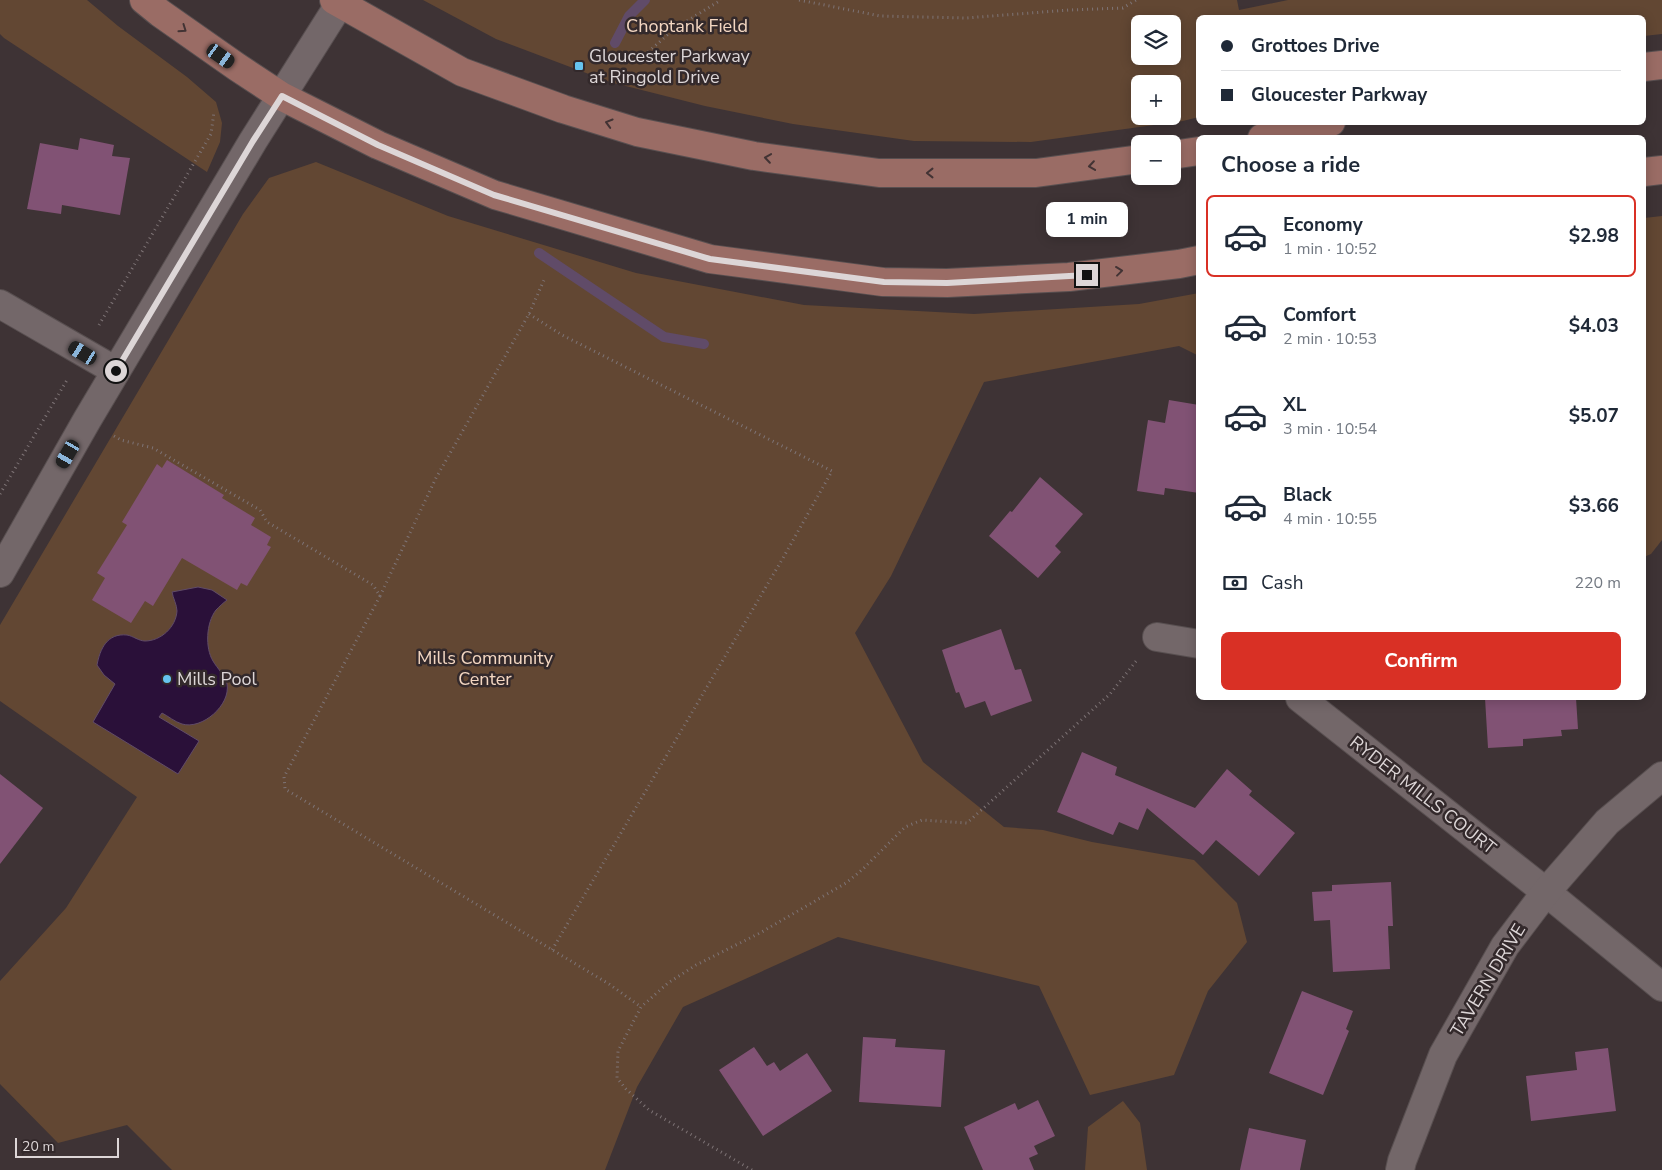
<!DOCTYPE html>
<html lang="en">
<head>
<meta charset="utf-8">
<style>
  :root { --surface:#fff; --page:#f2f2f3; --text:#1f2937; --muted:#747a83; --line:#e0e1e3; --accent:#d93025 }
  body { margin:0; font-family:"Nunito Sans",sans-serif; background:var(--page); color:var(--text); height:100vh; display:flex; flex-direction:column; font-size:19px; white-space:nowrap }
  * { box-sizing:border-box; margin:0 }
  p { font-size:16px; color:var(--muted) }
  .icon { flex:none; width:28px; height:28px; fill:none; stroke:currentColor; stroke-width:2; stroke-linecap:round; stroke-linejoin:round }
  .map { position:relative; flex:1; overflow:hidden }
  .details { position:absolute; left:1196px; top:135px; width:450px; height:565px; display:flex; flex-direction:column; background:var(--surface); border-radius:8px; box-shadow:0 2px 12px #0003 }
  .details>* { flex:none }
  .hud { position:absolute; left:1196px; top:15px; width:450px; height:110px; border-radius:8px; box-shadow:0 2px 12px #0003; display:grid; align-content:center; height:110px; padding:0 25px; background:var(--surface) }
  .buttons { position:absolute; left:1131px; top:15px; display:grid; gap:10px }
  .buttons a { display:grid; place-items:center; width:50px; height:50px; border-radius:8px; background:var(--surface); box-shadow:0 2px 12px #0003; font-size:25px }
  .scale { position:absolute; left:15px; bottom:12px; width:104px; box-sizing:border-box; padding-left:5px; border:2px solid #ddd6d7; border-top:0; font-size:14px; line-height:18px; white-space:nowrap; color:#ddd6d7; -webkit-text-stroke:4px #33292b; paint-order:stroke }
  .end { position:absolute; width:22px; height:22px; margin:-11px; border:6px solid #ddd6d7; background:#111; box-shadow:0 0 0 2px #111 }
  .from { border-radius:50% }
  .bubble { position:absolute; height:35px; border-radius:8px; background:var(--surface); box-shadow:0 2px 12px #0003; font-size:16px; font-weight:700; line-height:35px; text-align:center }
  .car { position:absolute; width:15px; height:30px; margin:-15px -8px; border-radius:6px; box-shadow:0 0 4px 1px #0007; background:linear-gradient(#222 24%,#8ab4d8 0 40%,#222 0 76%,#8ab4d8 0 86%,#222 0) }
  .hud b { display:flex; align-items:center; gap:18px; height:48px; font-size:19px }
  .hud b+b { border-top:1px solid var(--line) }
  .hud i { width:12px; height:12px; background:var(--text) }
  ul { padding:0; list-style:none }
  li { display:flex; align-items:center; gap:15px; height:82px; margin:0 10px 8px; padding:0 15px; border:2px solid transparent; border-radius:8px }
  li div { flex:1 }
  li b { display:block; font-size:19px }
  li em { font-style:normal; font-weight:700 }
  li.active { border-color:var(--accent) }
  li>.icon { width:45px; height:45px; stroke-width:1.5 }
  h2 { padding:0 25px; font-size:22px; line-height:60px }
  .pay { display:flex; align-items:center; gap:12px; height:55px; padding:0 25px; font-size:19px }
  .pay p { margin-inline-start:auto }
  .cta { display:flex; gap:10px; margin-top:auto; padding:10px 25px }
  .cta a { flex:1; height:58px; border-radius:8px; background:var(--accent); color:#fff; font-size:20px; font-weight:700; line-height:58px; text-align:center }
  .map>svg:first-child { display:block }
  .green { fill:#624733; fill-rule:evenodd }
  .water { fill:#2a1039; stroke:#604b68 }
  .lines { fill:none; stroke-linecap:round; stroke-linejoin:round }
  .stream { stroke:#604b68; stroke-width:10 }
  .building { fill:#815274 }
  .minor-casing { stroke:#584f50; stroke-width:30 }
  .major-casing { stroke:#584f50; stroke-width:30 }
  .path { stroke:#7e7476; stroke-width:3; stroke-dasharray:1 4; stroke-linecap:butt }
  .minor { stroke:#736769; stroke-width:28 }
  .major { stroke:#9a6c65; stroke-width:28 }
  .oneway { stroke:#423334 }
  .route { stroke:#ddd6d7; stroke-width:6 }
  .poi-dot { fill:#66c4ef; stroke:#33292b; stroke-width:2 }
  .labels { text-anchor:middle; stroke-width:5; stroke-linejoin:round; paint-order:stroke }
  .park-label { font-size:18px; fill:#f4d7c2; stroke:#33292b }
  .poi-label { font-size:18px; fill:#ddd6d7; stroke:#33292b; text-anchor:start }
  .street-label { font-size:18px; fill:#ddd6d7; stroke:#33292b }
</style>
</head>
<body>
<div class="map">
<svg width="1662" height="1170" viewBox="0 0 1662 1170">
  <rect width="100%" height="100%" fill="#3e3335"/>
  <!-- green -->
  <g class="green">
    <polygon points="0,0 87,0 118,26 187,77 216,102 222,123 220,142 207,172 4,38 0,34"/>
    <path d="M423,0H1237L1239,10L1288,0H1662V34L1644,36V18H1199V117L1183,121L1031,142L914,141L793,124L705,106L610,82L496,39ZM1140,24H1172V56H1140ZM1140,84H1172V116H1140Z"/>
    <polygon points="316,162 448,216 636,273 804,305 974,314 1139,304 1199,293 1199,356 1179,346 984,382 891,576 855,633 923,762 1004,827 1043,830 1092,842 1194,860 1237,903 1247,942 1208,991 1174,1075 1090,1095 1039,986 838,937 683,1007 637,1087 605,1170 172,1170 127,1125 58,1143 0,1084 0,981 66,908 137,797 0,701 0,625 243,214 269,178"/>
    <polygon points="1662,216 1662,540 1651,554 1644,557 1644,218"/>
    <polygon points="1123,1101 1140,1123 1147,1170 1085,1170 1088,1127"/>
  </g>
  <!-- water -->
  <path class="water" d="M198,587L212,590L227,600C223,603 219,607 216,610C206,623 205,648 213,661C217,668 226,677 227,684C231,705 202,730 182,724C175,722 168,716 162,713L159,717L199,741L178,774L93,722L115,684L104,675L97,665C100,649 107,633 127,635C133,636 139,641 145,641C161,641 176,627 177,611C177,605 173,598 172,592Z"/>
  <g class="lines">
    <!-- stream -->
    <g class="stream">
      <polyline points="615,43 629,16 645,0"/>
      <polyline points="539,253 664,337 704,344"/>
    </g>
  </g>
  <!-- building -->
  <g class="building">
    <polygon points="80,138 114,145 112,156 130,158 120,215 62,205 61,214 27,209 40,143 78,150"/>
    <polygon points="1169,400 1199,405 1199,493 1165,488 1164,495 1137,491 1148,420 1165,423"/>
    <polygon points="167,460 224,495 222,498 255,518 251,525 271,537 267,545 271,547 247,586 241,583 237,590 182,558 153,606 145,601 131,623 92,600 105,578 97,573 127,525 122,522 157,464 162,468"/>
    <polygon points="1040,477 1083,514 1055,546 1061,552 1038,578 989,536 1010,511 1012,512"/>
    <polygon points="1001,629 1015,670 1021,669 1032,701 991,716 985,701 965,708 959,692 956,693 942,650"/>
    <polygon points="1485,698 1576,698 1578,729 1561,730 1562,736 1523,739 1523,746 1488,748"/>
    <polygon points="1082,752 1117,767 1115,775 1195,808 1227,769 1252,791 1249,795 1295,833 1259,876 1216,840 1203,855 1147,808 1138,830 1119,822 1113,835 1057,812"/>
    <polygon points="0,774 43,808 0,864"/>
    <polygon points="1391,882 1393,926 1388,926 1390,969 1333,972 1330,920 1314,921 1312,892 1332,891 1332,885"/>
    <polygon points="1302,991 1353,1011 1346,1029 1349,1031 1323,1095 1269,1073"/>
    <polygon points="863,1037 896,1039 895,1047 945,1050 941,1107 859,1102"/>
    <polygon points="754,1047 767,1066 774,1062 780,1071 807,1053 832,1091 763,1136 719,1070"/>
    <polygon points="1608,1048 1616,1111 1531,1121 1526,1076 1577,1070 1575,1052"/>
    <polygon points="1038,1100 1055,1136 1034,1146 1038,1154 1029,1158 1034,1170 983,1170 964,1127 1015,1103 1018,1110"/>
    <polygon points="1249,1128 1306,1140 1300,1170 1240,1170"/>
  </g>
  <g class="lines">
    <defs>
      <g id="minor">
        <polyline points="0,304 116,371"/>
        <polyline points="0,573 87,420 253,141 342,0"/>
        <polyline points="1157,637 1199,644"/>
        <polyline points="1300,698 1546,892 1662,987"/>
        <polyline points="1400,1170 1402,1161 1443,1055 1505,946 1546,892 1607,822 1662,776"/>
      </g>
      <g id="major">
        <polyline points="144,0 160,13 237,67 281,96 378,145 495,195 710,259 883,282 947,283 1069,277 1179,264 1199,260"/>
        <polyline points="334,0 462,72 563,109 637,132 754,156 879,173 1036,173 1140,159"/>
        <polyline points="1644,67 1662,65"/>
        <polyline points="1262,138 1331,122"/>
        <polyline points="1172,155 1199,151"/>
        <polyline points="1644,172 1662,170"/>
      </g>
    </defs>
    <!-- minor casing -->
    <use href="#minor" class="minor-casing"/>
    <!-- major casing -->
    <use href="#major" class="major-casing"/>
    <!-- path -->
    <g class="path">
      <polyline points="799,0 880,16 966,18 1069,10 1123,8 1136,0"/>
      <polyline points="637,62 674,29 721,0"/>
      <polyline points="529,314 562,335 832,471 783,558 552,950"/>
      <polyline points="99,325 211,134 214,112"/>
      <polyline points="114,436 121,440 153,448 260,510 267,522 373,585 380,596 284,777 285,789 609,984 641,1007"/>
      <polyline points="0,494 67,380"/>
      <polyline points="380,596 436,478 529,314 544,280"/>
      <polyline points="752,1170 649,1110 626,1089 617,1078 618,1051 641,1007 668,983 696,965 760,933 846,883 863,869 905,827 922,820 967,823 1110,694 1137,660"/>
    </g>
    <!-- minor -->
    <use href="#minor" class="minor"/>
    <!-- major -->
    <use href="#major" class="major"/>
  </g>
  <!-- one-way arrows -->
  <defs><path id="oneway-chevron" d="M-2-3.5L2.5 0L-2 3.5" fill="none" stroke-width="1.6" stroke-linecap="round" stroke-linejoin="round" transform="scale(1.25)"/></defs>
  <g class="oneway">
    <use href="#oneway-chevron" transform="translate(183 29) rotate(35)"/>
    <use href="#oneway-chevron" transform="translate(609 123) rotate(-164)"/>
    <use href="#oneway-chevron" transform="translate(768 158) rotate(-172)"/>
    <use href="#oneway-chevron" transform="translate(1092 166) rotate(172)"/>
    <use href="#oneway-chevron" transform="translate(930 173) rotate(-180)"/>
    <use href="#oneway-chevron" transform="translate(1119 271) rotate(-7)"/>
  </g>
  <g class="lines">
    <!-- route -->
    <polyline class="route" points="116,371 253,141 282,96 378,145 494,195 710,259 884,282 947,283 1087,275"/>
  </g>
  <!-- markers -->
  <g class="poi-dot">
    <rect x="574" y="61" width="10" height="10" rx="2.5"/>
    <circle cx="167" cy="679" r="5"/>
  </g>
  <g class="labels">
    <!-- park labels -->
    <g class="park-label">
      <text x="687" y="32">Choptank Field</text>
      <text x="485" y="664">Mills Community<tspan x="485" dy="21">Center</tspan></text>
    </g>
    <!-- poi labels -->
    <g class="poi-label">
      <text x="589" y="62">Gloucester Parkway<tspan x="589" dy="21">at Ringold Drive</tspan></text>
      <text x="177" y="685">Mills Pool</text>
    </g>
    <!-- street labels -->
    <g class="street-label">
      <text transform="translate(1423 795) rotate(38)" y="6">RYDER MILLS COURT</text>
      <text transform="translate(1488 980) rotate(-59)" y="6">TAVERN DRIVE</text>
    </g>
  </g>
</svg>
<div class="buttons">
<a><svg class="icon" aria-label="layers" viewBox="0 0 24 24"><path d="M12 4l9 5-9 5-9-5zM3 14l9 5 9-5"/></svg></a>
<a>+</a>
<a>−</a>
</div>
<div class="scale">20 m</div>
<i class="end from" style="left:116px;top:371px"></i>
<i class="end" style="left:1087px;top:275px"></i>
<div class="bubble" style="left:1046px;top:202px;width:82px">1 min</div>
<i class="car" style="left:221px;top:56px;rotate:125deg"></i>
<i class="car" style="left:83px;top:353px;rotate:301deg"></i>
<i class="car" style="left:68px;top:454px;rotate:210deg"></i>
<div class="hud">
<b><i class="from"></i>Grottoes Drive</b>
<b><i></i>Gloucester Parkway</b>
</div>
<section class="details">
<h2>Choose a ride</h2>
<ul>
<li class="active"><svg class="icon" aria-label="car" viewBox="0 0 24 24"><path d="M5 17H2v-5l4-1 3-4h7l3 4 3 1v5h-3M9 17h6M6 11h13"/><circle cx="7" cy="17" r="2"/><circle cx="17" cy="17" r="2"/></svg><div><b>Economy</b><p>1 min · 10:52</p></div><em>$2.98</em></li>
<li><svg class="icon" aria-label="car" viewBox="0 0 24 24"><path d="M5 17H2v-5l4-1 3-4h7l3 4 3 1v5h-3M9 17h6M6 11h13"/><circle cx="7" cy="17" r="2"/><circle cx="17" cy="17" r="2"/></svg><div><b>Comfort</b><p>2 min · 10:53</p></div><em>$4.03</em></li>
<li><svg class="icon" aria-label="car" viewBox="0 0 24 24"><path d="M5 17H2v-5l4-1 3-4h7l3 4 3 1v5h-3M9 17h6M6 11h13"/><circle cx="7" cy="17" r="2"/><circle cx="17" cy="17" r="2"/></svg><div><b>XL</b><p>3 min · 10:54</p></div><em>$5.07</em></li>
<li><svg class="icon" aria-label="car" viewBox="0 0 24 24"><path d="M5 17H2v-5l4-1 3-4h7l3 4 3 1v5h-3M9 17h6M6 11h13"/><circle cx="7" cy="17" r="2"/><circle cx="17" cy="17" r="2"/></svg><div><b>Black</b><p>4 min · 10:55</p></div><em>$3.66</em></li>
</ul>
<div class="pay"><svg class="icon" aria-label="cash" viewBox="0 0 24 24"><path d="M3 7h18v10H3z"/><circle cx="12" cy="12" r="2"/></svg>Cash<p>220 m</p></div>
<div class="cta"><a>Confirm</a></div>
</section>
</div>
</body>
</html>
